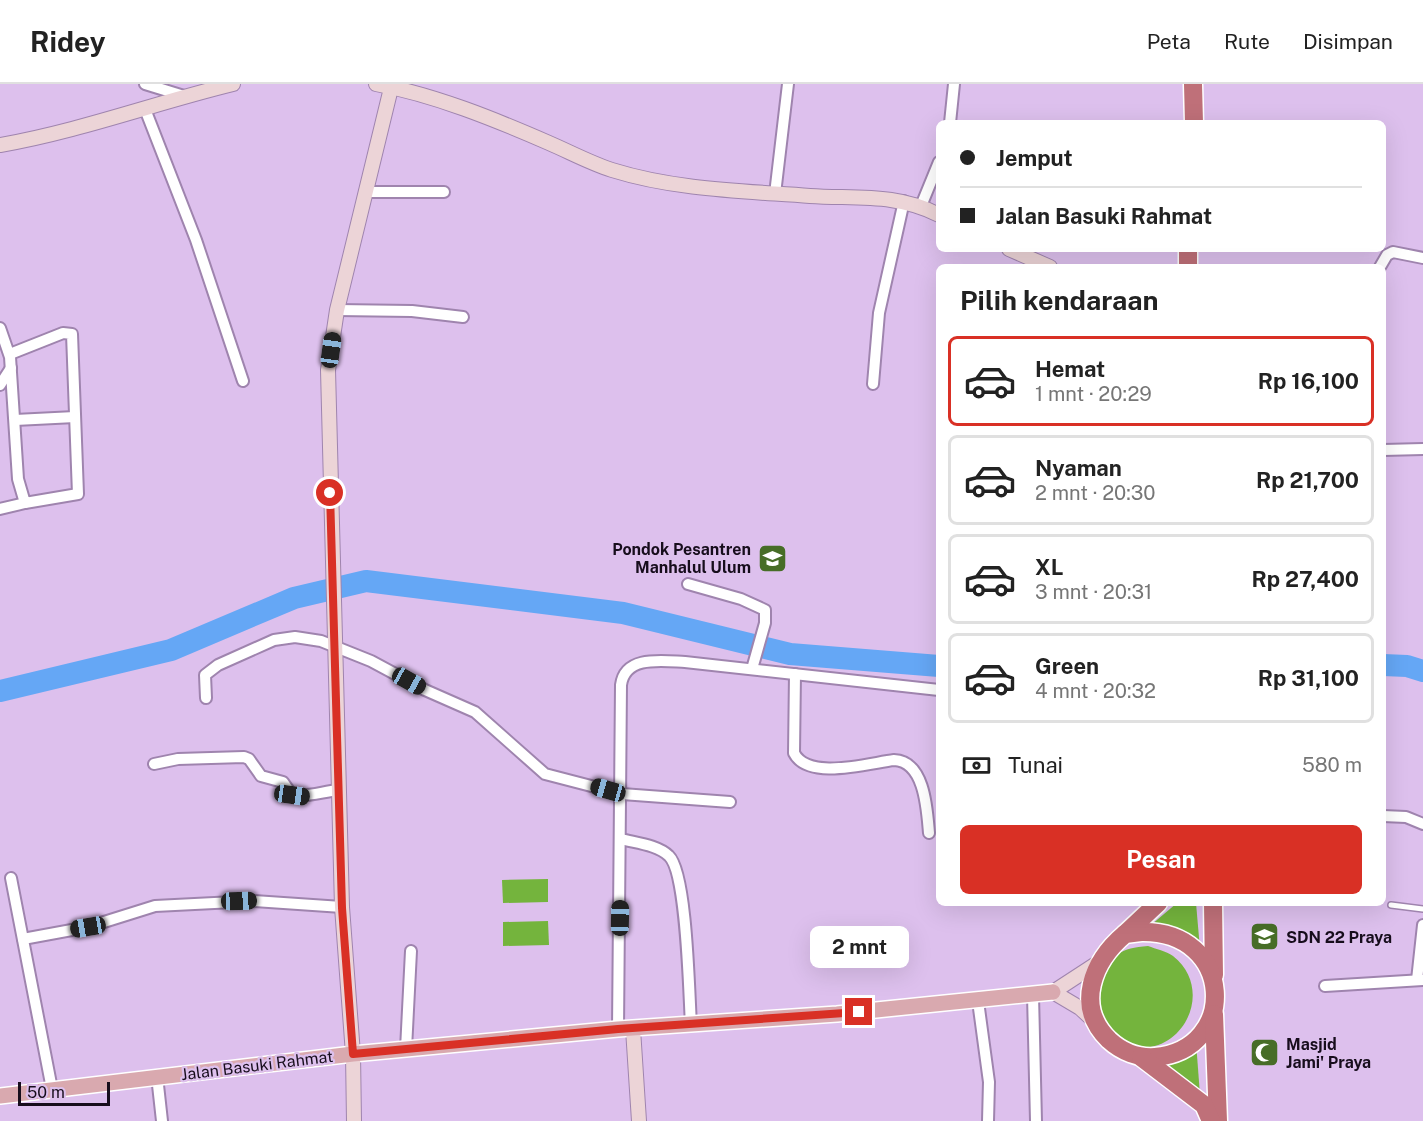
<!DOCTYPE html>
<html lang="id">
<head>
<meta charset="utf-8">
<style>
  :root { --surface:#fff; --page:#f6f6f6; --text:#222; --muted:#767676; --line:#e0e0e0; --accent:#d93025 }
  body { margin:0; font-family:"Public Sans",sans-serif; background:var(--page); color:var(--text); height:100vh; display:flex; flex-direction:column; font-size:22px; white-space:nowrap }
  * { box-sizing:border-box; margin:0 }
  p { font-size:20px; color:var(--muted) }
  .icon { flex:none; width:33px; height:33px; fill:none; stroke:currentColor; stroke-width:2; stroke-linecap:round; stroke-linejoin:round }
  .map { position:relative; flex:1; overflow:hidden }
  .drawer { position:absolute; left:936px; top:180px; width:450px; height:642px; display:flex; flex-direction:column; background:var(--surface); border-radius:9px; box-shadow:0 6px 24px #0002 }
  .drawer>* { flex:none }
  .top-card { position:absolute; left:936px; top:36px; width:450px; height:132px; border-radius:9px; box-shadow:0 6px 24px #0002; display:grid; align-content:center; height:132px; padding:0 24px; background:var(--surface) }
  .scale { position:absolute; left:18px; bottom:15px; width:92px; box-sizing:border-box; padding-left:6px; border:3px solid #170d1c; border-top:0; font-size:16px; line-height:21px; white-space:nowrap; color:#170d1c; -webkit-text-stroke:4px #ddc0ed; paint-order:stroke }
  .end { position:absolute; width:27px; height:27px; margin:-14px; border:8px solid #d93025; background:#fff; box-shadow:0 0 0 3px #fff }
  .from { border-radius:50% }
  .bubble { position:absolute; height:42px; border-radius:9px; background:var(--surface); box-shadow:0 6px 24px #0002; font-size:20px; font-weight:700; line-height:42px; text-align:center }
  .car { position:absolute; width:18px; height:36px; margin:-18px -9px; border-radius:8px; box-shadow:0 0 4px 2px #0007; background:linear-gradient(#222 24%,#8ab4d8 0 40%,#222 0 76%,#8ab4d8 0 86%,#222 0) }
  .top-card b { display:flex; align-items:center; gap:21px; height:57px; font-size:22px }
  .top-card b+b { border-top:2px solid var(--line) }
  .top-card i { width:15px; height:15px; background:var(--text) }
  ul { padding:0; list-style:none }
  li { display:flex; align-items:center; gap:18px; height:90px; margin:0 12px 9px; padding:0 12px; border:3px solid var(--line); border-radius:9px }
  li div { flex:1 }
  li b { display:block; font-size:22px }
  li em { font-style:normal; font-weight:700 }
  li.active { border-color:var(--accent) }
  li>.icon { width:54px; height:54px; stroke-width:1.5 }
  h2 { padding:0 24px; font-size:27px; line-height:72px }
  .pay { display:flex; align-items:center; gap:15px; height:66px; padding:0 24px; font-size:22px }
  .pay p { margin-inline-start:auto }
  .primary-button { display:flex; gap:12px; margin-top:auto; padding:12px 24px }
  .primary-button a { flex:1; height:69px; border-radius:9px; background:var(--accent); color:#fff; font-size:24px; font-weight:700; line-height:69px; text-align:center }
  header { display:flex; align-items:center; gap:36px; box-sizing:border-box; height:84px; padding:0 30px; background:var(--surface); border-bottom:2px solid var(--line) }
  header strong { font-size:28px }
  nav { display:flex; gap:33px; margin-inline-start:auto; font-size:21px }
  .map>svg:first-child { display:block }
  .green { fill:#74b43d }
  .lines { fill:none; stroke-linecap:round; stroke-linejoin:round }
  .river { stroke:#65a7f5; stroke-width:22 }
  .lane-casing { stroke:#9f84ae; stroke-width:8 }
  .street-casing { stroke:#9f84ae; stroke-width:14 }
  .secondary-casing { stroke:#9f84ae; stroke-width:16 }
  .primary-casing { stroke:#fff; stroke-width:18 }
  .highway-casing { stroke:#fff; stroke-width:21 }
  .lane { stroke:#fff; stroke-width:5 }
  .street { stroke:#fff; stroke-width:10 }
  .secondary { stroke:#ecd4d7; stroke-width:14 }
  .primary { stroke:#d9a9af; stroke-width:15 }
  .highway { stroke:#bf7079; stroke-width:18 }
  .route { stroke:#d93025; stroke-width:8 }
  .labels { text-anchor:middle; stroke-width:4.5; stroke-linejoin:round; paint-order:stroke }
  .poi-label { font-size:16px; font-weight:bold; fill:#170d1c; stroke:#ddc0ed; text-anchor:start }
  .street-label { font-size:16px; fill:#170d1c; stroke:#ddc0ed }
</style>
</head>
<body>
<header>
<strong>Ridey</strong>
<nav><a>Peta</a><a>Rute</a><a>Disimpan</a></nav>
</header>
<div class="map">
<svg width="1423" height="1037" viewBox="0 0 1423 1037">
  <rect width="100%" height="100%" fill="#ddc0ed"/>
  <!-- green -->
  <g class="green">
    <polygon points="548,795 548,818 503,819 502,796"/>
    <polygon points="1177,819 1196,819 1200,865 1151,841"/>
    <polygon points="548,837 549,861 503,862 503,838"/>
    <path d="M1148,862C1156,865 1166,867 1173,872C1220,909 1175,984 1122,958C1114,954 1107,945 1101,940L1097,891C1114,871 1120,864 1148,862Z"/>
    <polygon points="1196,958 1200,1011 1156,979"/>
  </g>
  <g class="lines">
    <!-- river -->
    <g class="river">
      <polyline points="1383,581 1407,582 1423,587"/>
      <polyline points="0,607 171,566 294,514 366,497 623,529 790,570 939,582"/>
    </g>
    <defs>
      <polyline id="lane" points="1391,821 1423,825"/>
      <g id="street">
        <polyline points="145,0 184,12"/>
        <polyline points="145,25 196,156 243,297"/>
        <polyline points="950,39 954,0"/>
        <polyline points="365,108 444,108"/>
        <polyline points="775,110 788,0"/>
        <polyline points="921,122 939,78"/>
        <polyline points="1380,183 1387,171 1393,168 1423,174"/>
        <polyline points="337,226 412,227 463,233"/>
        <polyline points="0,244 10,273 18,395 25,419 78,410 72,250 63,249 10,270"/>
        <polyline points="873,300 879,229 904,117"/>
        <polyline points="0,301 11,284"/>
        <polyline points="15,336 75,333"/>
        <polyline points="1383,366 1423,365"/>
        <polyline points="0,425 25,419"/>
        <polyline points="688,500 741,515 765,526 765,539 752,585"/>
        <path d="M795,590L794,669C808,697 869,679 894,676C925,677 927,726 929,749"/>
        <polyline points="206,614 205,591 218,581 274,556 295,553 321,557 371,577 425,606 475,628 545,690 622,710 730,718"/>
        <path d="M154,680L178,675L244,673L249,675L261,692L283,698L292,711C309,713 321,708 338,706"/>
        <polyline points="1383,732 1406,733 1423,740"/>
        <path d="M621,755C636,759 658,761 669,772C687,789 689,910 691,941"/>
        <polyline points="11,794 52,1005"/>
        <polyline points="23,855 88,843 155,822 254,817 342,823"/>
        <polyline points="1417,896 1423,841"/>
        <polyline points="1325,902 1423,896"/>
        <polyline points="1033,911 1036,1037"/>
        <polyline points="978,917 989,998 988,1037"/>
        <path d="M618,945L621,601C625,571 662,577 685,578L939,606"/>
        <polyline points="406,965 411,867"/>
        <polyline points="157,992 162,1037"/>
      </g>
      <g id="secondary">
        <path d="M376,0C435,11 494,35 549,59C570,68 590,79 612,86C676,106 744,107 810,112C855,115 897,109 939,131"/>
        <path d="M0,61C80,47 155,19 233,0"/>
        <polyline points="1009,165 1050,183"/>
        <polyline points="1094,937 1080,924 1053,908 1099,878"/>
        <polyline points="633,945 639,1037"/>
        <polyline points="354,1037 353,970 342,823 328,286 337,226 392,0"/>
      </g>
      <polyline id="primary" points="0,1012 353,970 618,945 837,930 1053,908"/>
      <g id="highway">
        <polyline points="1193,0 1194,39"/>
        <polyline points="1188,165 1188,183"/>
        <polyline points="1213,819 1214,891"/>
        <path d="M1141,848C1235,846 1239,966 1155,973C1139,974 1122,968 1109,956C1074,922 1093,877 1125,850Z"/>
        <polyline points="1125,850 1158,819"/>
        <polyline points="1214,930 1218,1037"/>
        <polyline points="1141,973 1204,1021 1211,1037"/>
      </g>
    </defs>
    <!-- lane casing -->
    <use href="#lane" class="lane-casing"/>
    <!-- street casing -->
    <use href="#street" class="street-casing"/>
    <!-- secondary casing -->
    <use href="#secondary" class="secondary-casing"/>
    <!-- primary casing -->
    <use href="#primary" class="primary-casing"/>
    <!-- highway casing -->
    <use href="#highway" class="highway-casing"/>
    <!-- lane -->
    <use href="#lane" class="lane"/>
    <!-- street -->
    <use href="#street" class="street"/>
    <!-- secondary -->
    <use href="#secondary" class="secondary"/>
    <!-- primary -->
    <use href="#primary" class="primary"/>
    <!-- highway -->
    <use href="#highway" class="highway"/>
  </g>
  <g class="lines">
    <!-- route -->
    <polyline class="route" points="330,409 342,824 353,970 618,945 859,928"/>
  </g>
  <!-- icons -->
  <defs>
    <symbol id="school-square" viewBox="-11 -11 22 22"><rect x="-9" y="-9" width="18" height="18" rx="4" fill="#476d27" stroke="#ddc0ed"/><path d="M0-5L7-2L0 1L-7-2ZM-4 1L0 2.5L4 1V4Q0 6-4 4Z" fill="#fff"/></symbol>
    <symbol id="mosque-square" viewBox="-11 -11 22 22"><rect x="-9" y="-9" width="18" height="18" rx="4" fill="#476d27" stroke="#ddc0ed"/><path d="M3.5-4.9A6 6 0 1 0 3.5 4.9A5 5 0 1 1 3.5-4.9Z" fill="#fff"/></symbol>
  </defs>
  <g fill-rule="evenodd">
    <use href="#school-square" x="756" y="458" width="33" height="33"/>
    <use href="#school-square" x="1248" y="836" width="33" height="33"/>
    <use href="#mosque-square" x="1248" y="952" width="33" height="33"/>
  </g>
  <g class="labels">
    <!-- poi labels -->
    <g class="poi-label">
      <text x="751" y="471" text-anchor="end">Pondok Pesantren<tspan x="751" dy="18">Manhalul Ulum</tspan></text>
      <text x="1286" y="859">SDN 22 Praya</text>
      <text x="1286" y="966">Masjid<tspan x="1286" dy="18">Jami' Praya</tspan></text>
    </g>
    <!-- street labels -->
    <g class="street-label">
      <text transform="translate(257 981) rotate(-7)" y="6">Jalan Basuki Rahmat</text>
    </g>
  </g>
</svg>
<div class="scale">50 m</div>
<i class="end from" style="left:330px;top:409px"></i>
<i class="end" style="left:859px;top:928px"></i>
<div class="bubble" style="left:810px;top:842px;width:99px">2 mnt</div>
<i class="car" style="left:331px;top:266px;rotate:8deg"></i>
<i class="car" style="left:409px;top:597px;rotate:119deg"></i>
<i class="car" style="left:608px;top:706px;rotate:286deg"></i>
<i class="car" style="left:292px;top:711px;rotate:98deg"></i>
<i class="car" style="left:239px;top:817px;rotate:88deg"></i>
<i class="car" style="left:620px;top:834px;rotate:1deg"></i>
<i class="car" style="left:88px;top:843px;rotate:260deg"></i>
<div class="top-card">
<b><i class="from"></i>Jemput</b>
<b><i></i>Jalan Basuki Rahmat</b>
</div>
<section class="drawer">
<h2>Pilih kendaraan</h2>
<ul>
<li class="active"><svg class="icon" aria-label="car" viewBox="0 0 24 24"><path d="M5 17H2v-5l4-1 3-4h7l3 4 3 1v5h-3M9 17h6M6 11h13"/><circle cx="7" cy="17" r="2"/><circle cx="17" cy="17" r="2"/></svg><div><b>Hemat</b><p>1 mnt · 20:29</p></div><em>Rp 16,100</em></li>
<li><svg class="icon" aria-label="car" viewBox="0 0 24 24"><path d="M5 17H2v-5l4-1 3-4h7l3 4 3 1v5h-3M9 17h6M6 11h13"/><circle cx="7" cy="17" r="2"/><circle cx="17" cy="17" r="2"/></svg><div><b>Nyaman</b><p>2 mnt · 20:30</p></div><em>Rp 21,700</em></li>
<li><svg class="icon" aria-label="car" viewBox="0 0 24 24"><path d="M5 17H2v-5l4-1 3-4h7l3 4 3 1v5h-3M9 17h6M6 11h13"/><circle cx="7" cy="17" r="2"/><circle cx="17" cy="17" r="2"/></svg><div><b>XL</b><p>3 mnt · 20:31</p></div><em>Rp 27,400</em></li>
<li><svg class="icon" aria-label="car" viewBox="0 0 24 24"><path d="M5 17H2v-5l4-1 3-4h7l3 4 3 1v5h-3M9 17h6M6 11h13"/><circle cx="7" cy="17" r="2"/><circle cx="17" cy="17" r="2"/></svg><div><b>Green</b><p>4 mnt · 20:32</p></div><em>Rp 31,100</em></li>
</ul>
<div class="pay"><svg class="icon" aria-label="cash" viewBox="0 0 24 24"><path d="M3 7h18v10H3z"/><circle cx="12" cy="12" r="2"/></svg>Tunai<p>580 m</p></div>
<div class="primary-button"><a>Pesan</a></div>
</section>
</div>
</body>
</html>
